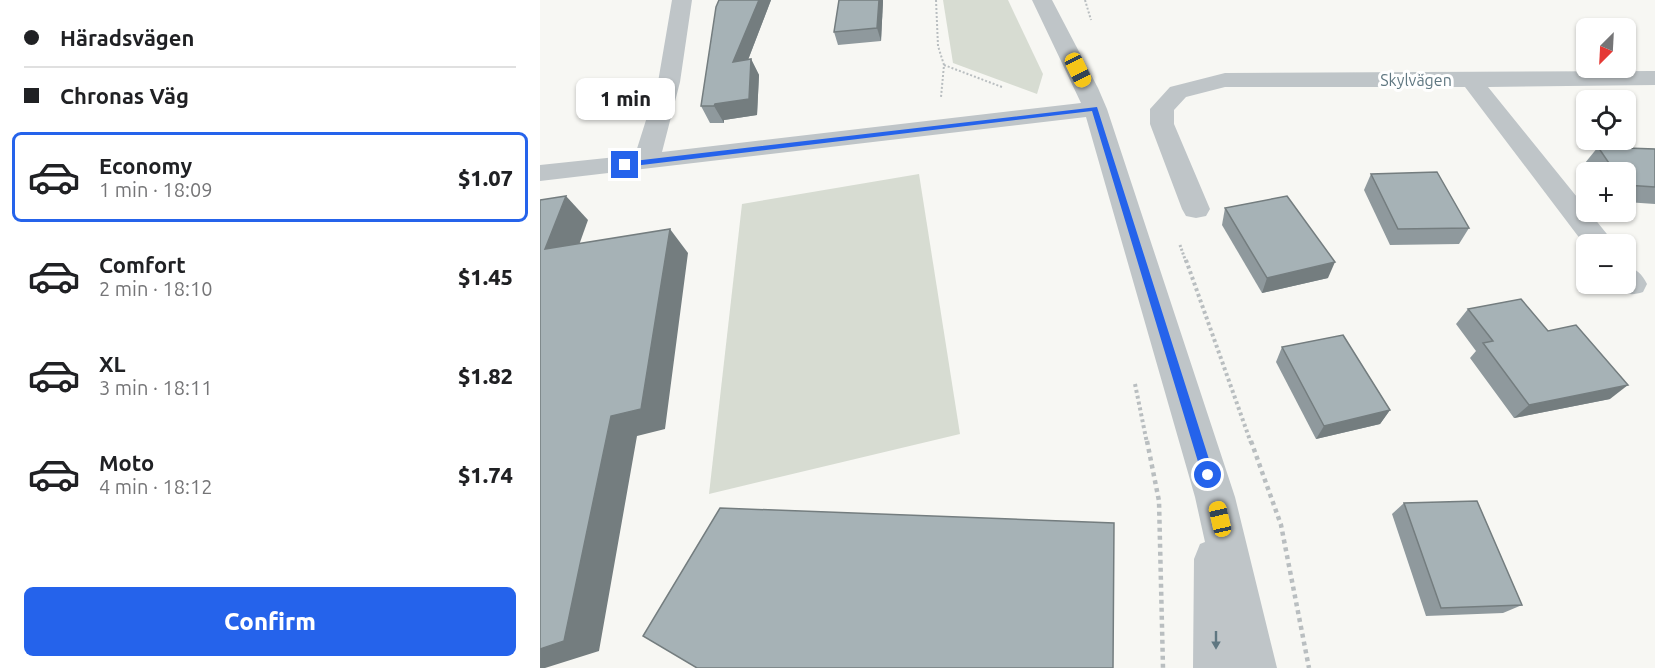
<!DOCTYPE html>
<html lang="en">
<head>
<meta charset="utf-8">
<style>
  :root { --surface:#fff; --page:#f2f2f2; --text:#202124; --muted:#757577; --line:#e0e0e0; --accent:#2563eb }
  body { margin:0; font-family:Ubuntu,sans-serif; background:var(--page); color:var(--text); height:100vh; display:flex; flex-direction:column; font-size:22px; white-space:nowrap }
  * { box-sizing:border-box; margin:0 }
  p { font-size:20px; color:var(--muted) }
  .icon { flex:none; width:33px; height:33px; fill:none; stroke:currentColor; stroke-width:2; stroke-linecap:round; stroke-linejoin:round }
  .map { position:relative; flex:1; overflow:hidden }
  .panel { display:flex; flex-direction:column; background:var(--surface); width:540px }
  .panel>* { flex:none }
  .hud { display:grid; align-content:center; height:132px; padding:0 24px; background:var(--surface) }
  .needle { width:39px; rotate:204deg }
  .tools { position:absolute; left:1036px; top:18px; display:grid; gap:12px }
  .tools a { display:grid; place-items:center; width:60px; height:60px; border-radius:9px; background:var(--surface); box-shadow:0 2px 4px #0004; font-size:30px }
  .end { position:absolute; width:27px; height:27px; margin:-14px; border:8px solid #2563eb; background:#fff; box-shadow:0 0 0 3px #fff }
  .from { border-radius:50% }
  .bubble { position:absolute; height:42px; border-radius:9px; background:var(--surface); box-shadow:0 2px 4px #0004; font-size:20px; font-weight:800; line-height:42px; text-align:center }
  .car { position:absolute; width:18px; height:36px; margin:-18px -9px; border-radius:8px; box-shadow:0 0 4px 2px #0007; background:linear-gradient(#f5c518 24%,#345 0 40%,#f5c518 0 76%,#345 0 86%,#f5c518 0) }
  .hud b { display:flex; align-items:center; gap:21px; height:57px; font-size:22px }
  .hud b+b { border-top:2px solid var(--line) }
  .hud i { width:15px; height:15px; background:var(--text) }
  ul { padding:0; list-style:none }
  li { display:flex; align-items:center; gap:18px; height:90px; margin:0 12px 9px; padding:0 12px; border:3px solid transparent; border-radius:9px }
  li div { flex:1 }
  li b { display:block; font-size:22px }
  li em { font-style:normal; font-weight:800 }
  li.on { border-color:var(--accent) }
  li>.icon { width:54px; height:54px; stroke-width:1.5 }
  .action { display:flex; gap:12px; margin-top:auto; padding:12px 24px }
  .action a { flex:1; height:69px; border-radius:9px; background:var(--accent); color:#fff; font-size:24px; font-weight:800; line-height:69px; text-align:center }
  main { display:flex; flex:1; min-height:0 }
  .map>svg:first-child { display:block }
  .green { fill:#d7dcd2 }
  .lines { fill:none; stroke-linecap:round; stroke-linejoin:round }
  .path-far3 { stroke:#b9bec0; stroke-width:2; stroke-dasharray:2 2; stroke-linecap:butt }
  .path-far2 { stroke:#b9bec0; stroke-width:3; stroke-dasharray:2 2; stroke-linecap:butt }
  .path-far1 { stroke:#b9bec0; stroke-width:4; stroke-dasharray:3 3; stroke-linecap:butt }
  .path { stroke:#b9bec0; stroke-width:4.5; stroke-dasharray:4 4; stroke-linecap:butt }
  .minor { fill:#bfc5c8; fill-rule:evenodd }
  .wall { fill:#8f999d }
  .shaded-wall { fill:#747d7f }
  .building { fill:#a6b2b6; stroke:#747d7f; stroke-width:1.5 }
  .oneway { fill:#5f7781 }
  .route { fill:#2563eb }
  .labels { text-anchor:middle; stroke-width:6; stroke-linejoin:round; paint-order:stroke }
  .far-street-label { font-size:16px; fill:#5f7781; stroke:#fff }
</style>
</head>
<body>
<main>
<section class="panel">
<div class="hud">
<b><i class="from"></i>Häradsvägen</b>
<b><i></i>Chronas Väg</b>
</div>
<ul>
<li class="on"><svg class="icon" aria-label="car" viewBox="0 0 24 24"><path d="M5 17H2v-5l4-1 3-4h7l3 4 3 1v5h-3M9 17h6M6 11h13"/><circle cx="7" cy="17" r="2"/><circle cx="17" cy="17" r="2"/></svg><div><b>Economy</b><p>1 min · 18:09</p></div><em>$1.07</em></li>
<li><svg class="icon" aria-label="car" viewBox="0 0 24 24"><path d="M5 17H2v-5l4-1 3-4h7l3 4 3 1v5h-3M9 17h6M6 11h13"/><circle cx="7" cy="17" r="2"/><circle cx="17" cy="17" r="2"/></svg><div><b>Comfort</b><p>2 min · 18:10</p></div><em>$1.45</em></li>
<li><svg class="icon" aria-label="car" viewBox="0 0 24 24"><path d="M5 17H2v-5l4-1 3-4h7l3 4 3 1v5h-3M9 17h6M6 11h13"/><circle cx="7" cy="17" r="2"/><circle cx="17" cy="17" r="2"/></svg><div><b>XL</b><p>3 min · 18:11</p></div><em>$1.82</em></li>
<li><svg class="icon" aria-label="car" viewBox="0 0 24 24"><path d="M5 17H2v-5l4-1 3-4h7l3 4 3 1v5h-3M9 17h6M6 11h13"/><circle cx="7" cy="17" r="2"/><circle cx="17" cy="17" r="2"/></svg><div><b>Moto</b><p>4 min · 18:12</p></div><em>$1.74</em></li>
</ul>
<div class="action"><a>Confirm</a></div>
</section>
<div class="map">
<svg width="1115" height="668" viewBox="0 0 1115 668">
  <rect width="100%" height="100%" fill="#f7f7f3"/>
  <!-- green -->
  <g class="green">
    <polygon points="403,0 468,0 503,74 497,94 413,63"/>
    <polygon points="379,174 420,434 169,494 202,204"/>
  </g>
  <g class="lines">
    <!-- path-far3 -->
    <g class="path-far3">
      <polyline points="396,0 398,46 404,65 401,97"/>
      <polyline points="545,0 551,20"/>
      <polyline points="404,65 462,87"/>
    </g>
    <!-- path-far2 -->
    <polyline class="path-far2" points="640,245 646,262"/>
    <!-- path-far1 -->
    <g class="path-far1">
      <polyline points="646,260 711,443"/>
      <polyline points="595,384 607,443"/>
    </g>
    <!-- path -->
    <g class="path">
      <polyline points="607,441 619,501 623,668"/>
      <polyline points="711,441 741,525 769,668"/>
    </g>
    <!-- minor -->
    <g class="minor">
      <polygon points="132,0 152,0 140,82 122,152 541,103 492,0 512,0 558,88 567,109 695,497 737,668 653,668 654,559 660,544 665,542 655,497 546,117 0,181 0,165 95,155 118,82"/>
      <polygon points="1115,71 1115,85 948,87 1075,244 1047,244 1047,248 925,87 685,87 646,97 634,110 634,124 670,209 666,216 656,218 646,216 642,209 610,124 610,109 630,87 685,73"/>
      <path d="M1086,266C1097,269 1102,274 1107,284L1103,292C1091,296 1084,295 1075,285L1086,284Z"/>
    </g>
  </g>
  <!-- wall -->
  <g class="wall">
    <polygon points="179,0 231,0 208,60 211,59 219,75 217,115 184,120 184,123 170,123 161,106"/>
    <polygon points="299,0 343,0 341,41 298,45 294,32"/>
    <polygon points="1058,147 1115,149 1115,204 1086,202 1086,172 1051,172 1045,163"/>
    <polygon points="831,174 929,228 919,244 850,245 824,190"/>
    <polygon points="685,208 788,278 722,293 682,225"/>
    <polygon points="928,309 1008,331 1070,399 974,418 930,358 936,351 916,324"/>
    <polygon points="742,347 850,410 840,424 776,439 736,362"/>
    <polygon points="864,503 982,605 963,613 886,616 852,514"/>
  </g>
  <!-- shaded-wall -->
  <g class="shaded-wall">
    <polygon points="219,0 231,0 201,78 193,62"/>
    <polygon points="339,0 343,0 343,2 341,41 337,28"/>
    <polygon points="211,59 219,75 217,115 184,120 184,123 174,106 175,104"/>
    <polygon points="26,196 48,220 29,273 5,249"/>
    <polygon points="130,229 148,253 125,429 97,436 59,651 5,668 0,668 0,649 71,416"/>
    <polygon points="795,262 788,278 722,293 727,278"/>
    <polygon points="1088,385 1070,399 974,418 989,405"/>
    <polygon points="850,410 840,424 776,439 784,426"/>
  </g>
  <!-- building -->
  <g class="building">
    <polygon points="179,0 219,0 193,62 211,59 209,99 175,104 174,106 161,106 176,7"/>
    <polygon points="299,0 339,0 337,28 294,32"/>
    <polygon points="1058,147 1115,149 1115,187 1086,185 1086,172 1075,172"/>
    <polygon points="897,172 929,228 858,229 831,174"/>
    <polygon points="26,196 5,249 130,229 101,409 71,416 24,641 0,649 0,200"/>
    <polygon points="747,196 795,262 727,278 685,208"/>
    <polygon points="981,299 1008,331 1036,325 1088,385 989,405 943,343 953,341 928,309"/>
    <polygon points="803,335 850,410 784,426 742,347"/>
    <polygon points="937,501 982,605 901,608 864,503"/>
    <polygon points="180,508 574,523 573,668 157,668 103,636"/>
  </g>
  <!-- one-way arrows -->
  <defs><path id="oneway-solid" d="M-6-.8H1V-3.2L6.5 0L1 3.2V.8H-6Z" transform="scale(1.5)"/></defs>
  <use class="oneway" href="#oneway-solid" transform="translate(676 640) rotate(90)"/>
  <!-- route -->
  <polygon class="route" points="557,107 674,475 668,480 662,475 552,111 85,167 81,165 85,162"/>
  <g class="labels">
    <!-- far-street labels -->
    <g class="far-street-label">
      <text x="876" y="86">Skylvägen</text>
    </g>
  </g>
</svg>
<div class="tools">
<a><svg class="needle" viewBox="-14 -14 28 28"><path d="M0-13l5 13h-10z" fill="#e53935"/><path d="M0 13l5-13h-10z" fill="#757577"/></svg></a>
<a><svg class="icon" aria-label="locate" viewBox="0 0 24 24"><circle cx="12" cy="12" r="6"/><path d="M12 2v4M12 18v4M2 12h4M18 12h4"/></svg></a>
<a>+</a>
<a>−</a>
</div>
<i class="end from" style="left:668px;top:475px"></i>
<i class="end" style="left:85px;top:165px"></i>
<div class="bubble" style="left:36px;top:78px;width:99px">1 min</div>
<i class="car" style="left:538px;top:70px;rotate:154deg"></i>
<i class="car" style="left:680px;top:519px;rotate:347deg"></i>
</div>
</main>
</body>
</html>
